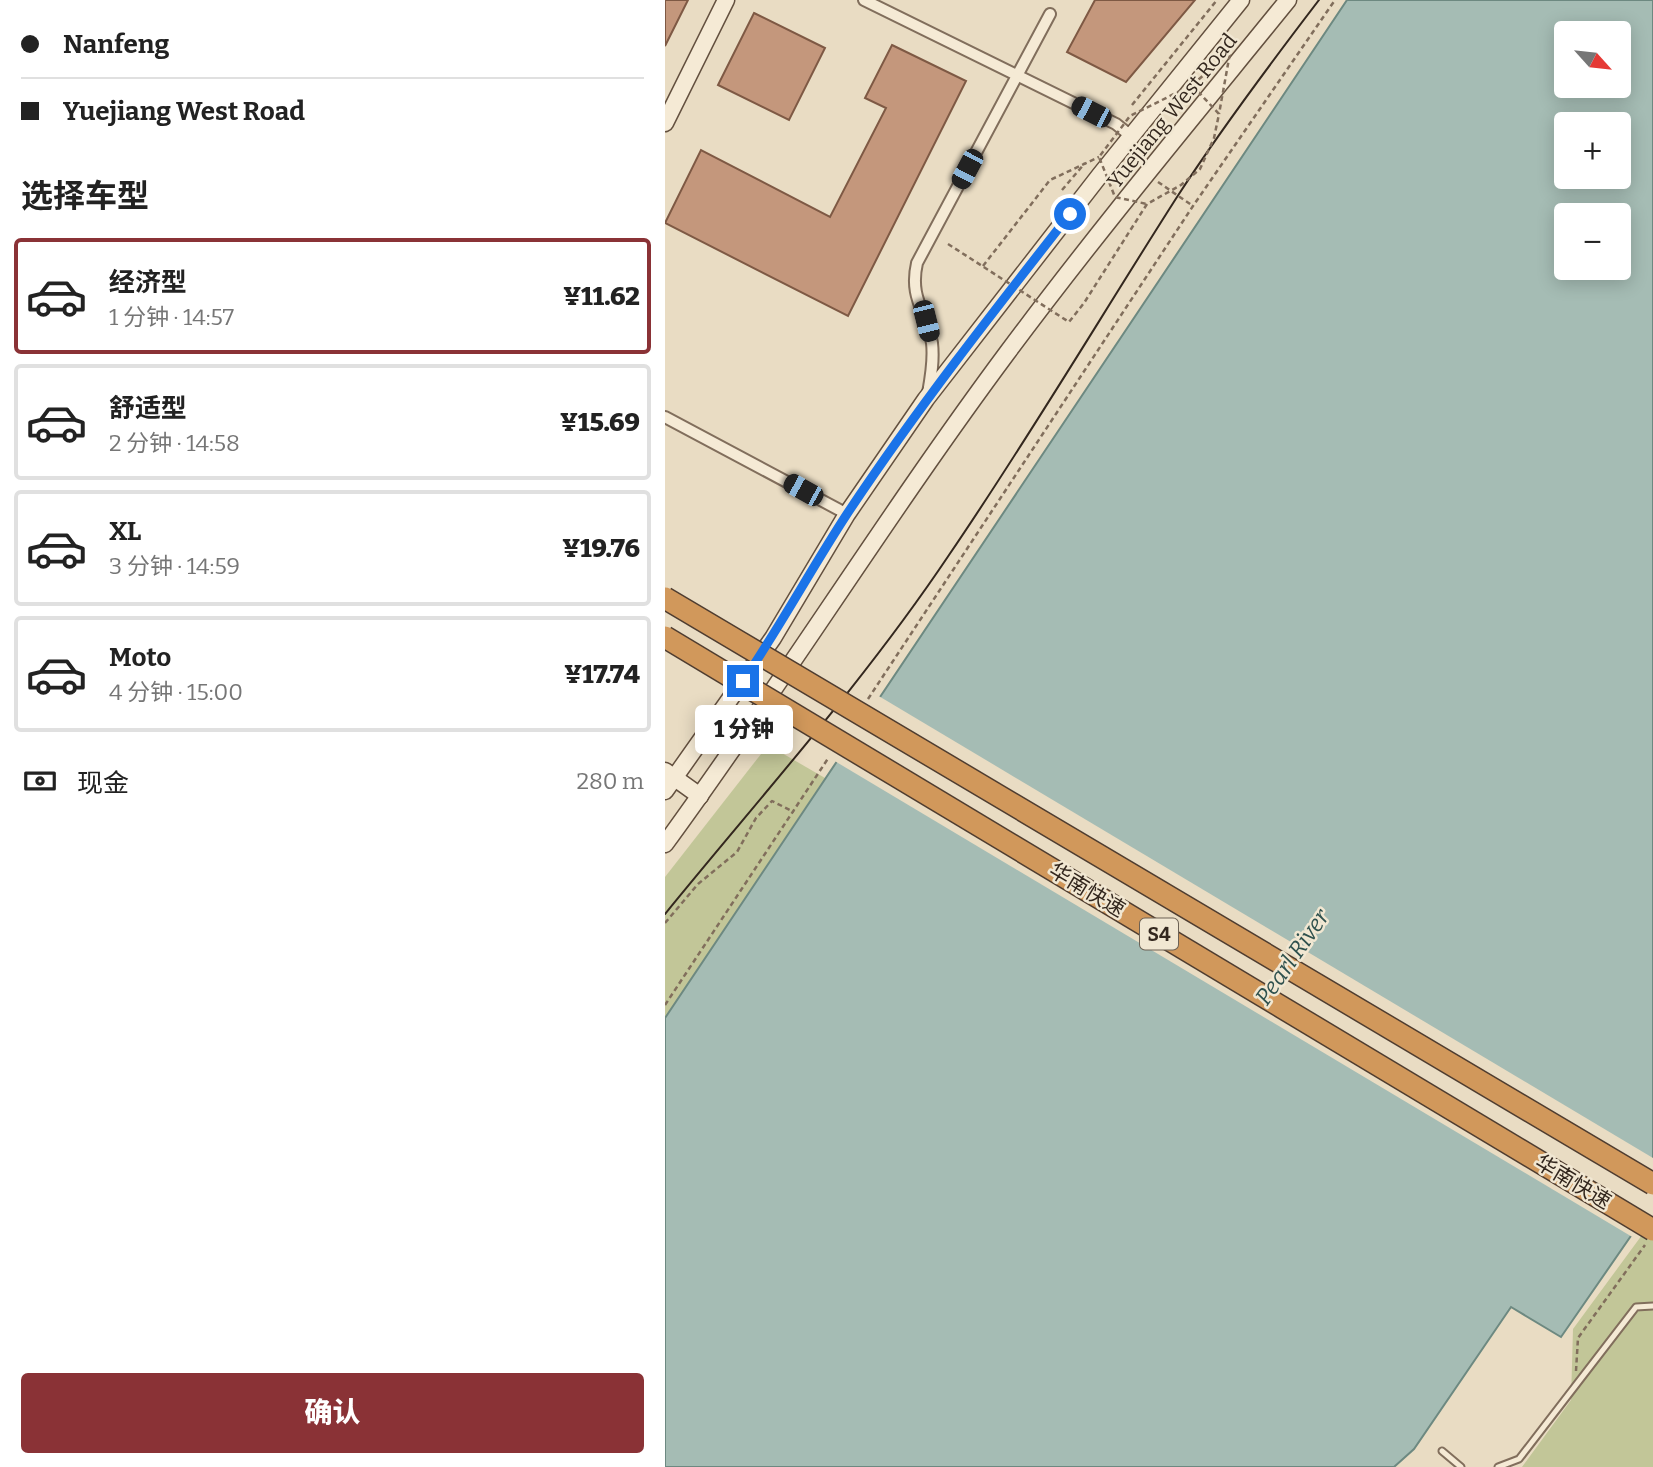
<!DOCTYPE html>
<html lang="zh">
<head>
<meta charset="utf-8">
<style>
  :root { --surface:#fff; --page:#f2f2f2; --text:#222; --muted:#767676; --line:#e0e0e0; --accent:#8a3236 }
  body { margin:0; font-family:Bitter,"Noto Sans SC",serif; background:var(--page); color:var(--text); height:100vh; display:flex; flex-direction:column; font-size:26px; white-space:nowrap }
  * { box-sizing:border-box; margin:0 }
  p { font-size:23px; color:var(--muted) }
  .icon { flex:none; width:38px; height:38px; fill:none; stroke:currentColor; stroke-width:2; stroke-linecap:round; stroke-linejoin:round }
  .map { position:relative; flex:1; overflow:hidden }
  .details { display:flex; flex-direction:column; background:var(--surface); width:665px }
  .details>* { flex:none }
  .banner { display:grid; align-content:center; height:154px; padding:0 21px; background:var(--surface) }
  .needle { width:46px; rotate:117deg }
  .tools { position:absolute; left:889px; top:21px; display:grid; gap:14px }
  .tools a { display:grid; place-items:center; width:77px; height:77px; border-radius:7px; background:var(--surface); box-shadow:0 4px 18px #0003; font-size:35px }
  .end { position:absolute; width:32px; height:32px; margin:-16px; border:9px solid #1a73e8; background:#fff; box-shadow:0 0 0 4px #fff }
  .from { border-radius:50% }
  .bubble { position:absolute; height:49px; border-radius:7px; background:var(--surface); box-shadow:0 4px 18px #0003; font-size:23px; font-weight:800; line-height:49px; text-align:center }
  .car { position:absolute; width:21px; height:42px; margin:-21px -10px; border-radius:9px; box-shadow:0 0 5px 2px #0007; background:linear-gradient(#222 24%,#8ab4d8 0 40%,#222 0 76%,#8ab4d8 0 86%,#222 0) }
  .banner b { display:flex; align-items:center; gap:24px; height:66px; font-size:26px }
  .banner b+b { border-top:2px solid var(--line) }
  .banner i { width:18px; height:18px; background:var(--text) }
  ul { padding:0; list-style:none }
  li { display:flex; align-items:center; gap:21px; height:116px; margin:0 14px 10px; padding:0 7px; border:4px solid var(--line); border-radius:7px }
  li div { flex:1 }
  li b { display:block; font-size:26px }
  li em { font-style:normal; font-weight:800 }
  li.active { border-color:var(--accent) }
  li>.icon { width:63px; height:63px; stroke-width:1.5 }
  h2 { padding:0 21px; font-size:32px; line-height:84px }
  .pay { display:flex; align-items:center; gap:18px; height:77px; padding:0 21px; font-size:26px }
  .pay p { margin-inline-start:auto }
  .action { display:flex; gap:14px; margin-top:auto; padding:14px 21px }
  .action a { flex:1; height:80px; border-radius:7px; background:var(--accent); color:#fff; font-size:28px; font-weight:800; line-height:80px; text-align:center }
  main { display:flex; flex:1; min-height:0 }
  .map>svg:first-child { display:block }
  .green { fill:#c2c698 }
  .water { fill:#a5bcb4; stroke:#6d8981; stroke-width:2; fill-rule:evenodd }
  .pier { fill:#e9dcc3 }
  .building { fill:#c4977c; stroke:#7e5944; stroke-width:2 }
  .lines { fill:none; stroke-linecap:round; stroke-linejoin:round }
  .lane-casing { stroke:#816e5c; stroke-width:9 }
  .street-casing { stroke:#816e5c; stroke-width:14 }
  .secondary-casing { stroke:#63503f; stroke-width:19 }
  .path { stroke:#816e5c; stroke-width:2.5; stroke-dasharray:5 3.5; stroke-linecap:butt }
  .lane { stroke:#f5ead5; stroke-width:5 }
  .street { stroke:#f5ead5; stroke-width:10 }
  .secondary { stroke:#f5ead5; stroke-width:16 }
  .tram { stroke:#33271e; stroke-width:2 }
  .highway-bridge-casing { stroke:#4f3d30; stroke-width:24; stroke-linecap:butt }
  .path-bridge { stroke:#816e5c; stroke-width:2.5; stroke-dasharray:5 3.5; stroke-linecap:butt }
  .highway-bridge { stroke:#d1985b; stroke-width:21 }
  .route { stroke:#1a73e8; stroke-width:9 }
  .labels { text-anchor:middle; stroke-width:5; stroke-linejoin:round; paint-order:stroke }
  .shield { fill:#f1e7d2; stroke:#6c6154; stroke-width:2 }
  .shield-label { font-size:19px; font-weight:bold; fill:#33271e }
  .street-label { font-size:21px; fill:#33271e; stroke:#f1e7d2 }
  .water-label { font-size:23px; font-style:italic; fill:#2f514e; stroke:#f1e7d2 }
</style>
</head>
<body>
<main>
<section class="details">
<div class="banner">
<b><i class="from"></i>Nanfeng</b>
<b><i></i>Yuejiang West Road</b>
</div>
<h2>选择车型</h2>
<ul>
<li class="active"><svg class="icon" aria-label="car" viewBox="0 0 24 24"><path d="M5 17H2v-5l4-1 3-4h7l3 4 3 1v5h-3M9 17h6M6 11h13"/><circle cx="7" cy="17" r="2"/><circle cx="17" cy="17" r="2"/></svg><div><b>经济型</b><p>1 分钟 · 14:57</p></div><em>¥11.62</em></li>
<li><svg class="icon" aria-label="car" viewBox="0 0 24 24"><path d="M5 17H2v-5l4-1 3-4h7l3 4 3 1v5h-3M9 17h6M6 11h13"/><circle cx="7" cy="17" r="2"/><circle cx="17" cy="17" r="2"/></svg><div><b>舒适型</b><p>2 分钟 · 14:58</p></div><em>¥15.69</em></li>
<li><svg class="icon" aria-label="car" viewBox="0 0 24 24"><path d="M5 17H2v-5l4-1 3-4h7l3 4 3 1v5h-3M9 17h6M6 11h13"/><circle cx="7" cy="17" r="2"/><circle cx="17" cy="17" r="2"/></svg><div><b>XL</b><p>3 分钟 · 14:59</p></div><em>¥19.76</em></li>
<li><svg class="icon" aria-label="car" viewBox="0 0 24 24"><path d="M5 17H2v-5l4-1 3-4h7l3 4 3 1v5h-3M9 17h6M6 11h13"/><circle cx="7" cy="17" r="2"/><circle cx="17" cy="17" r="2"/></svg><div><b>Moto</b><p>4 分钟 · 15:00</p></div><em>¥17.74</em></li>
</ul>
<div class="pay"><svg class="icon" aria-label="cash" viewBox="0 0 24 24"><path d="M3 7h18v10H3z"/><circle cx="12" cy="12" r="2"/></svg>现金<p>280 m</p></div>
<div class="action"><a>确认</a></div>
</section>
<div class="map">
<svg width="988" height="1467" viewBox="0 0 988 1467">
  <rect width="100%" height="100%" fill="#e9dcc3"/>
  <!-- green -->
  <g class="green">
    <polygon points="103,745 160,778 0,1018 0,877"/>
    <polygon points="988,1220 988,1467 857,1467 906,1400 908,1329"/>
  </g>
  <!-- water -->
  <path class="water" d="M682,0H988V1204L896,1337L846,1307L749,1449L729,1467H0V1018ZM901,33H954V86H901ZM901,124H954V177H901ZM901,215H954V268H901Z"/>
  <!-- pier -->
  <polygon class="pier" points="212,695 988,1158 988,1210 969,1238 168,760"/>
  <!-- building -->
  <g class="building">
    <polygon points="0,0 23,0 0,46"/>
    <polygon points="430,0 530,0 461,82 402,52"/>
    <polygon points="89,13 160,48 124,120 53,85"/>
    <polygon points="227,45 301,81 183,316 0,223 36,150 165,217 221,108 200,98"/>
  </g>
  <g class="lines">
    <defs>
      <g id="lane">
        <polyline points="777,1451 796,1467"/>
        <polyline points="833,1467 854,1459 971,1307 988,1306"/>
      </g>
      <g id="street">
        <polyline points="199,0 451,124 466,136"/>
        <path d="M263,393C266,377 269,360 267,343C261,311 244,298 252,263L385,14"/>
        <polyline points="0,417 182,514"/>
      </g>
      <g id="secondary">
        <polyline points="0,123 61,0"/>
        <polyline points="0,771 35,796"/>
        <polyline points="0,791 108,638 182,514 261,399 435,175 576,0"/>
        <path d="M0,844C118,683 223,513 342,353C432,232 528,117 623,0"/>
      </g>
    </defs>
    <!-- lane casing -->
    <use href="#lane" class="lane-casing"/>
    <!-- street casing -->
    <use href="#street" class="street-casing"/>
    <!-- secondary casing -->
    <use href="#secondary" class="secondary-casing"/>
    <!-- path -->
    <g class="path">
      <polyline points="467,105 552,0"/>
      <polyline points="493,182 528,206"/>
      <polyline points="397,190 420,163"/>
      <polyline points="203,699 528,206 670,0"/>
      <polyline points="0,923 33,884 72,852 91,818 107,801 129,812"/>
      <polyline points="0,1005 164,757"/>
      <polyline points="911,1371 913,1338 980,1245"/>
    </g>
    <!-- lane -->
    <use href="#lane" class="lane"/>
    <!-- street -->
    <use href="#street" class="street"/>
    <!-- secondary -->
    <use href="#secondary" class="secondary"/>
    <!-- tram -->
    <path class="tram" d="M0,914C96,796 199,682 284,555C364,438 436,316 512,197C556,129 605,64 654,0"/>
    <defs>
      <g id="highway-bridge">
        <polyline points="0,598 988,1184"/>
        <polyline points="0,637 988,1230"/>
      </g>
    </defs>
    <!-- highway-bridge casing -->
    <use href="#highway-bridge" class="highway-bridge-casing"/>
    <!-- path-bridge -->
    <g class="path-bridge">
      <polyline points="527,85 565,53 554,114"/>
      <polyline points="283,244 404,322 419,303 482,204 516,185 535,169 549,138 554,114 527,85 465,116 434,157 450,197 482,204"/>
      <polyline points="318,266 385,180 434,157"/>
    </g>
    <!-- highway-bridge -->
    <use href="#highway-bridge" class="highway-bridge"/>
  </g>
  <g class="lines">
    <!-- route -->
    <path class="route" d="M78,681C115,627 146,569 182,514C251,410 328,312 405,214"/>
  </g>
  <g class="labels">
    <!-- shield labels -->
    <rect class="shield" x="475" y="918.5" width="38" height="31" rx="5"/>
    <g class="shield-label">
      <text x="494" y="941">S4</text>
    </g>
    <!-- street labels -->
    <g class="street-label">
      <text transform="translate(507 111) rotate(-51)" y="7">Yuejiang West Road</text>
      <text transform="translate(422 890) rotate(31)" y="7">华南快速</text>
      <text transform="translate(908 1182) rotate(31)" y="7">华南快速</text>
    </g>
    <!-- water labels -->
    <g class="water-label">
      <text transform="translate(627 957) rotate(-55)" y="8">Pearl River</text>
    </g>
  </g>
</svg>
<div class="tools">
<a><svg class="needle" viewBox="-14 -14 28 28"><path d="M0-13l5 13h-10z" fill="#e53935"/><path d="M0 13l5-13h-10z" fill="#767676"/></svg></a>
<a>+</a>
<a>−</a>
</div>
<i class="end from" style="left:405px;top:214px"></i>
<i class="end" style="left:78px;top:681px"></i>
<div class="bubble" style="left:30px;top:705px;width:98px">1 分钟</div>
<i class="car" style="left:426px;top:112px;rotate:297deg"></i>
<i class="car" style="left:302px;top:169px;rotate:208deg"></i>
<i class="car" style="left:261px;top:321px;rotate:166deg"></i>
<i class="car" style="left:138px;top:490px;rotate:299deg"></i>
</div>
</main>
</body>
</html>
